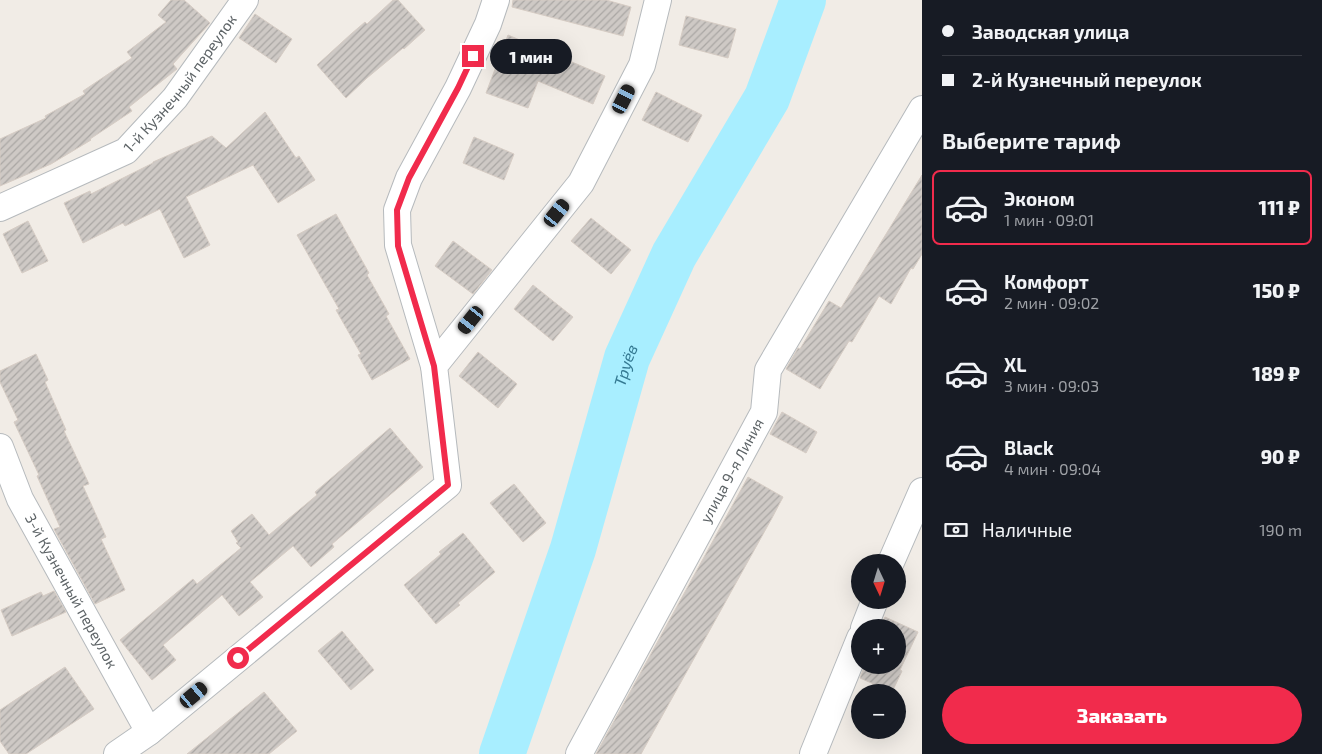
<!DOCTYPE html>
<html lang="ru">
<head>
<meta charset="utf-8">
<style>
  :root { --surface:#171b24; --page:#242831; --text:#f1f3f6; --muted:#9ea1a6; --line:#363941; --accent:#f12b4c }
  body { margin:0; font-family:"Exo 2",sans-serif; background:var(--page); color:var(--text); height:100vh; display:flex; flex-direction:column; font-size:19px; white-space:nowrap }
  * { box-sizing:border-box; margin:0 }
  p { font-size:16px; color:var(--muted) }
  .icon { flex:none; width:28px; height:28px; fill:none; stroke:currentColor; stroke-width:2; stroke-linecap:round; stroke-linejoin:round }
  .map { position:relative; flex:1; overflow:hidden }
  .panel { display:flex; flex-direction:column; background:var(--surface); width:400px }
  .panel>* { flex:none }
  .top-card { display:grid; align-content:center; height:110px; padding:0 20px; background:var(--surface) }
  .needle { width:32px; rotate:176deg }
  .buttons { position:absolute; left:851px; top:554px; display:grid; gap:10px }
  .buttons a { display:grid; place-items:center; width:55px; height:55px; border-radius:50%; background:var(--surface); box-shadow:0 5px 20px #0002; font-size:25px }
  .end { position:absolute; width:22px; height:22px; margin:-11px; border:6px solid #f12b4c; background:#fff; box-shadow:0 0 0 2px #fff }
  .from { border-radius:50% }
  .bubble { position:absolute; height:35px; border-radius:18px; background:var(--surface); box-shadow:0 5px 20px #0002; font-size:16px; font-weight:800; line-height:35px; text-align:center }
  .car { position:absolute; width:15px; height:30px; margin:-15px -8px; border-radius:6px; box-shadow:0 0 4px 1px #0007; background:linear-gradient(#222 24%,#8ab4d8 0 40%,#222 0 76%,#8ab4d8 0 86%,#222 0) }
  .top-card b { display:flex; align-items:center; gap:18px; height:48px; font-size:19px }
  .top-card b+b { border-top:1px solid var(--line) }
  .top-card i { width:12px; height:12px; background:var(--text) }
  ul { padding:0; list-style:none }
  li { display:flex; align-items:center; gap:15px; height:75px; margin:0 10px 8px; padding:0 10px; border:2px solid transparent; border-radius:8px }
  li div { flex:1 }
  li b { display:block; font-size:19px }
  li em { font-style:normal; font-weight:800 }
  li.active { border-color:var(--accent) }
  li>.icon { width:45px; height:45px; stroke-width:1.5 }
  h2 { padding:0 20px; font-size:22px; line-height:60px }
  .pay { display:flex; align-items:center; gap:12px; height:55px; padding:0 20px; font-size:19px }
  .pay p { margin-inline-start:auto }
  .button { display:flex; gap:10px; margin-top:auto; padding:10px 20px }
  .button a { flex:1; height:58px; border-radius:30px; background:var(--accent); color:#fff; font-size:20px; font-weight:800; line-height:58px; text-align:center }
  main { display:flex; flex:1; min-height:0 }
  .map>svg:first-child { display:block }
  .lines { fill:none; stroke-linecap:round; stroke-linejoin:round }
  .river { stroke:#a8eeff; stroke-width:46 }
  .building { fill:url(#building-hatch); stroke:#d6ccc4 }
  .minor-casing { stroke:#b6babd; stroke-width:28 }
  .minor { stroke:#fff; stroke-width:26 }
  .route { stroke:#f12b4c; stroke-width:6 }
  .labels { text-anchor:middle; stroke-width:5; stroke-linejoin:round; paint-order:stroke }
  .street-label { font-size:15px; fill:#5e6467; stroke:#fff }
  .water-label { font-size:16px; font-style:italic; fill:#347992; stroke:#fff }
</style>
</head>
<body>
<main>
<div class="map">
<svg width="922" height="754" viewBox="0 0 922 754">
  <defs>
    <pattern id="building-hatch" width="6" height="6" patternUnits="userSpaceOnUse" patternTransform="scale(1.25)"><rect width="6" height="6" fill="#cec9c5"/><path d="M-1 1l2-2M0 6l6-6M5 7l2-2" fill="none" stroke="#aaa7a4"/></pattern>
  </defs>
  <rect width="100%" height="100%" fill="#f1ece6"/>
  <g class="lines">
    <!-- river -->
    <path class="river" id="s1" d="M502,754L573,549L627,358L674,255L767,98L803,0"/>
  </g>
  <!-- building -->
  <g class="building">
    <polygon points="171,0 184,0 210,23 173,64 177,69 129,107 132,111 90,139 91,140 51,164 0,186 0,139 46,118 45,116 85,94 83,91 132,58 127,52 166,22 158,15"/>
    <polygon points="393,0 398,0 425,30 404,49 403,48 367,78 346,98 317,65 351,34 365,22 367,24"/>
    <polygon points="513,0 606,0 631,7 623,36 512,7"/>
    <polygon points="255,14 292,39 276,63 239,38"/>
    <polygon points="686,16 736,29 728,58 679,45"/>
    <polygon points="508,35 605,76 593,104 538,81 528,108 486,93"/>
    <polygon points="656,92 702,115 688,142 642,120"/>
    <polygon points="265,112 296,158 299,156 315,180 278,203 253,165 186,197 210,245 184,258 160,209 125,226 123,223 83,243 64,203 90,191 91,194 153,163 153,162 212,136 226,148"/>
    <polygon points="474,137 514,154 504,180 463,163"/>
    <polygon points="922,175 922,254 913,269 911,268 891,304 879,296 852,342 849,341 820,389 786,369 798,348 800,349 829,301 841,308"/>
    <polygon points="336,214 369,273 367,275 389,314 386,316 410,359 372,380 358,355 361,354 336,310 339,309 297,235"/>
    <polygon points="591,218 631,250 611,274 571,241"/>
    <polygon points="28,221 48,261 22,273 3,234"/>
    <polygon points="453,241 492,270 473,294 435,266"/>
    <polygon points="533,285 573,317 553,341 514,309"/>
    <polygon points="478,352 517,384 498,408 459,376"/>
    <polygon points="36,354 48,380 45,382 66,430 64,431 89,484 83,486 106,537 101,539 125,590 95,604 54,529 60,527 37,476 39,475 14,422 18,420 0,382 0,371"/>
    <polygon points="782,412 817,432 806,453 770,434"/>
    <polygon points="390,428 423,467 332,544 334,547 311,567 293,546 250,582 263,597 239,616 222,595 163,645 176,660 152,680 120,640 193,579 197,584 241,548 236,543 238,542 231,531 252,514 269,535 317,495 315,492"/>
    <polygon points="748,477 783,497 772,518 641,754 596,754"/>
    <polygon points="514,484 546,523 523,542 490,503"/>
    <polygon points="463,533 495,572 458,603 460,605 436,624 404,585 441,554 439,552"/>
    <polygon points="54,591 66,612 12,636 1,610 41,592 43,596"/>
    <polygon points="885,617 918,632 900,670 902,671 892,692 860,678 865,665 898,665 898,628 880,628"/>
    <polygon points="342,631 374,670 351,690 318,651"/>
    <polygon points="65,667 94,709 26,754 9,754 0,741 0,710"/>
    <polygon points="264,692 297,731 269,754 187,754"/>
  </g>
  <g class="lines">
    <defs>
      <g id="minor">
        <path id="s2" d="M0,208L126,151L175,98L245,0"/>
        <polyline points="434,366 398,245 397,210 409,178 458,88 488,24 496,0"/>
        <path id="s3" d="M0,447L20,499L149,732"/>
        <polyline points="891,562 922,491"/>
        <polyline points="864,628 875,600"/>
        <polyline points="117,754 149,732 448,485 434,366 581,183 642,65 658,0"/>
        <path id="s4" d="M579,754L764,412L768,370L922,109"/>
        <polyline points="813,754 860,638"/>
      </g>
    </defs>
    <!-- minor casing -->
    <use href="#minor" class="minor-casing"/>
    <!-- minor -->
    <use href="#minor" class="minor"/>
  </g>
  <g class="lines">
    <!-- route -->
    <polyline class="route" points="238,658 448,485 434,366 398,246 397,210 409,178 458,88 473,56"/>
  </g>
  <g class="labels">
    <!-- street labels -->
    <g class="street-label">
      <text dy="5" stroke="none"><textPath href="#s2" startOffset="225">1-й Кузнечный переулок</textPath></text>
      <text dy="5" stroke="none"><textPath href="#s4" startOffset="322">улица 9-я Линия</textPath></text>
      <text dy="5" stroke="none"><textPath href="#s3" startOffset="161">3-й Кузнечный переулок</textPath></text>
    </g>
    <!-- water labels -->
    <g class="water-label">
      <text dy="6" stroke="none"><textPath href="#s1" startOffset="408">Труёв</textPath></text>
    </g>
  </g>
</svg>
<div class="buttons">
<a><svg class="needle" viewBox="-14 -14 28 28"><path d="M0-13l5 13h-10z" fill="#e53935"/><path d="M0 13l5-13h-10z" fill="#9ea1a6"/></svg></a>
<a>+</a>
<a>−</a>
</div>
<i class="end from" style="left:238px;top:658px"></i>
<i class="end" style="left:473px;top:56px"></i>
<div class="bubble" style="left:490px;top:39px;width:82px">1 мин</div>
<i class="car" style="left:624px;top:99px;rotate:27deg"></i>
<i class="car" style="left:557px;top:213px;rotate:39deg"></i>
<i class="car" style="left:471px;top:320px;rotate:219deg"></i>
<i class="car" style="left:194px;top:695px;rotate:50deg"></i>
</div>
<section class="panel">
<div class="top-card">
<b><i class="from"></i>Заводская улица</b>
<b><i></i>2-й Кузнечный переулок</b>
</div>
<h2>Выберите тариф</h2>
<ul>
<li class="active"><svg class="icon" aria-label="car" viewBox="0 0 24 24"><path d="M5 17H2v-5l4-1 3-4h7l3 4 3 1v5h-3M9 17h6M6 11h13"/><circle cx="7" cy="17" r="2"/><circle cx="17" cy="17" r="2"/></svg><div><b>Эконом</b><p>1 мин · 09:01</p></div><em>111 ₽</em></li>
<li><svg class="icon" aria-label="car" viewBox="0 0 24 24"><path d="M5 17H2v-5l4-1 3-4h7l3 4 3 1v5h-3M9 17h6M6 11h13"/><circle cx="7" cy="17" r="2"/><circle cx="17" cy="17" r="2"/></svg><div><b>Комфорт</b><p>2 мин · 09:02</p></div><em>150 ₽</em></li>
<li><svg class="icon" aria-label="car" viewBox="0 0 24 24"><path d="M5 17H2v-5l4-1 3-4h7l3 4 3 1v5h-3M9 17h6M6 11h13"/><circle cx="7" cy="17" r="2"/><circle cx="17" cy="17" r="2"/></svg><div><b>XL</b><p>3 мин · 09:03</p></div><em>189 ₽</em></li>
<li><svg class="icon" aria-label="car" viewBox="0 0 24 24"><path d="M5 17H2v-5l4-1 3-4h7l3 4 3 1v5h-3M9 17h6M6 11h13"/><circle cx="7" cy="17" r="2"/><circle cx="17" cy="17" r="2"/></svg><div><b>Black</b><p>4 мин · 09:04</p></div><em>90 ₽</em></li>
</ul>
<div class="pay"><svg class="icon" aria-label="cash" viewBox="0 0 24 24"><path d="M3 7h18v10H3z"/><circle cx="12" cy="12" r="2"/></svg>Наличные<p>190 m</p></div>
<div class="button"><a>Заказать</a></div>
</section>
</main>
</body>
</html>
